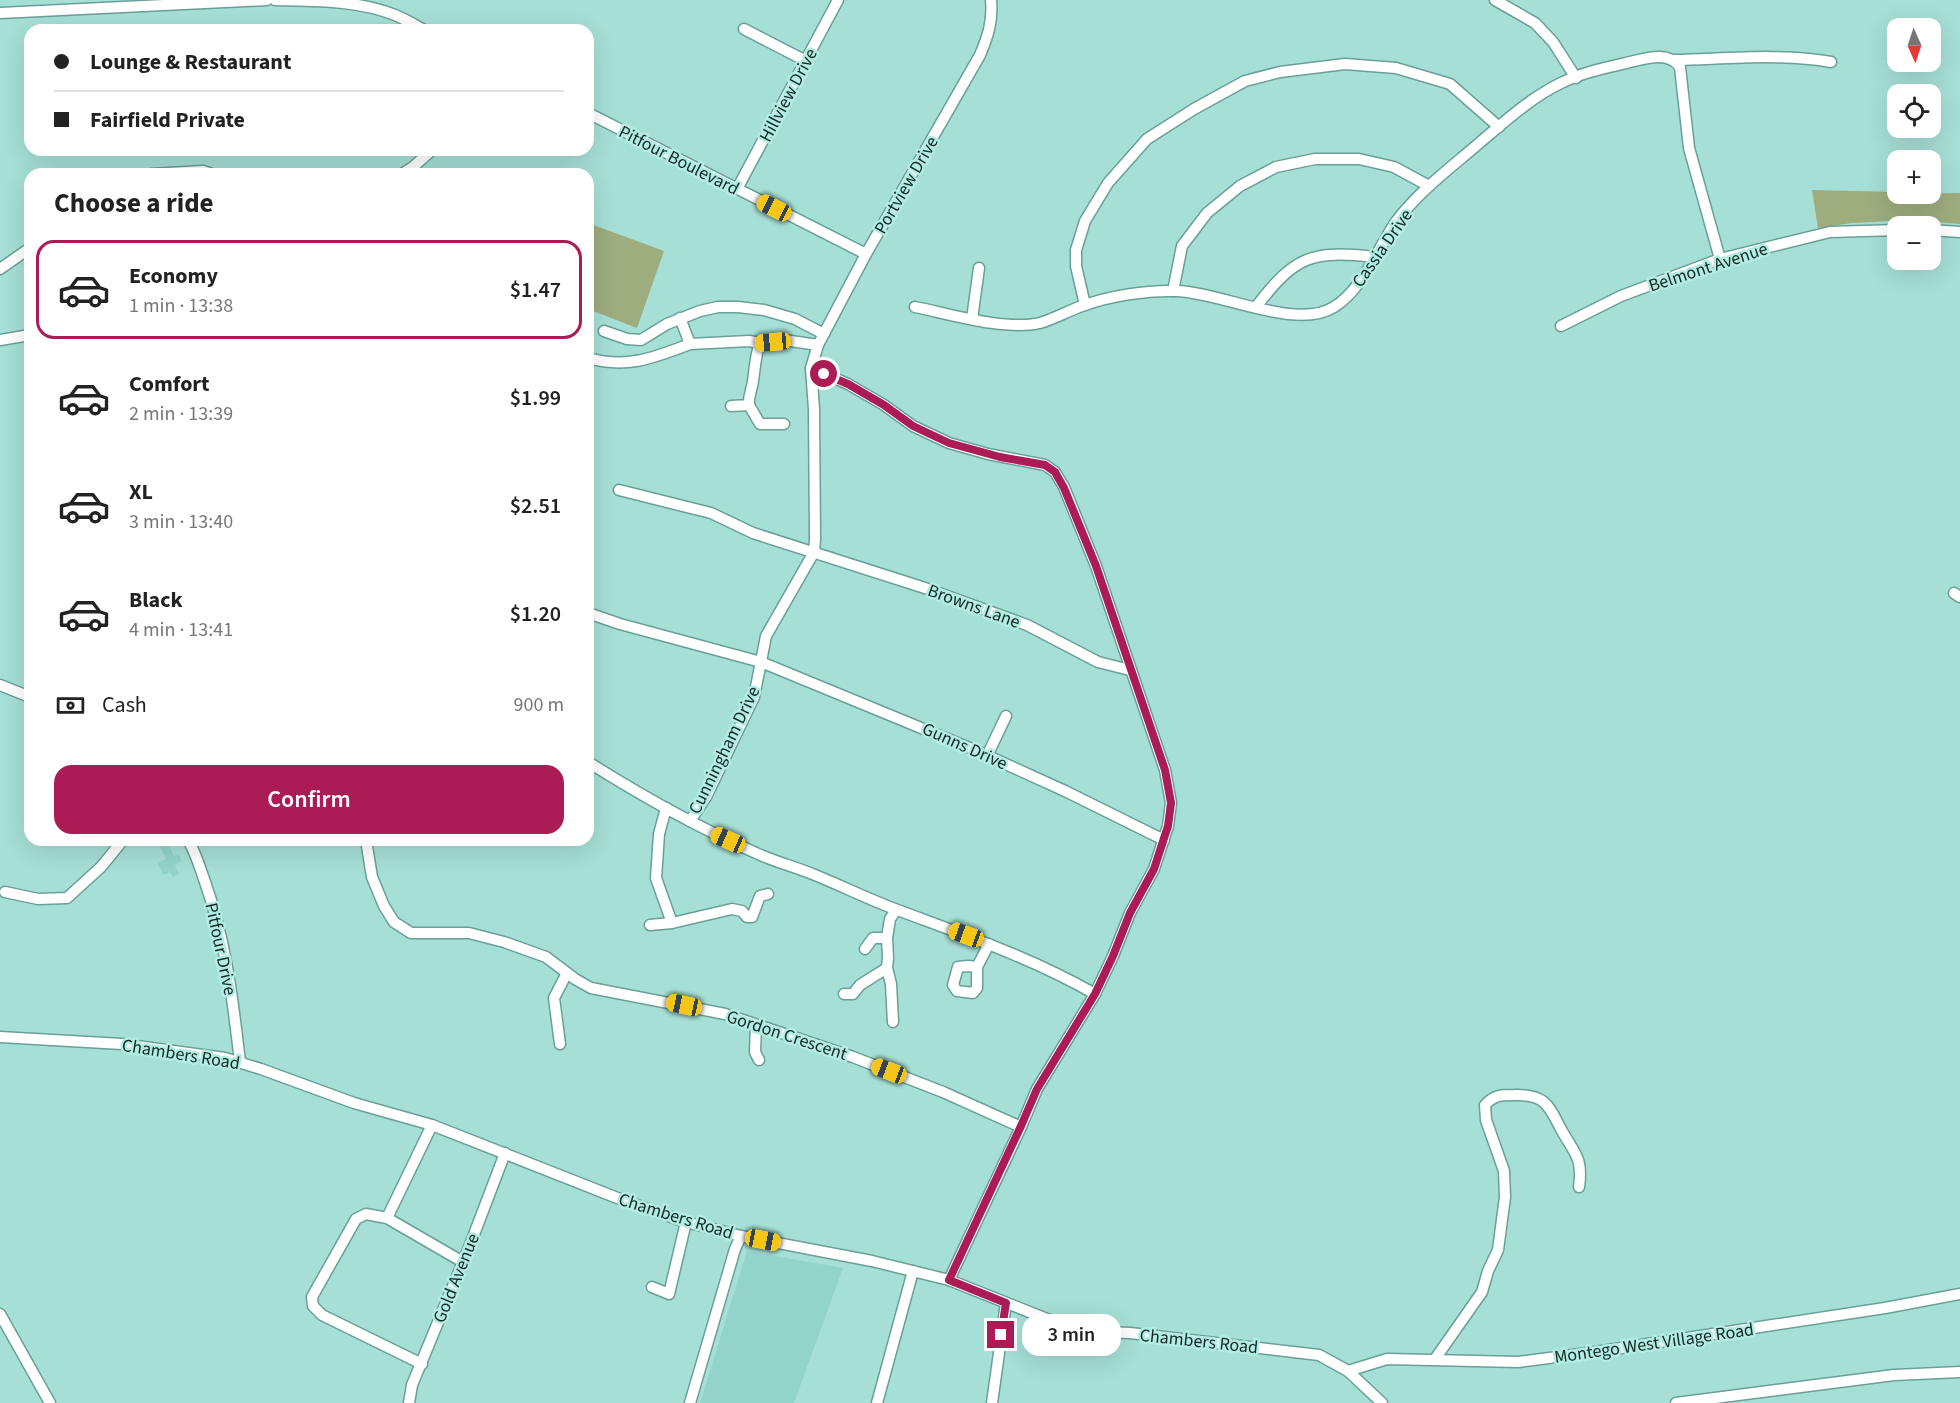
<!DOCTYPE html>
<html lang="en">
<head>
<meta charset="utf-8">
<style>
  :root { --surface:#fff; --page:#f2f2f2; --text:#222; --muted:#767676; --line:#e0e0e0; --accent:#ab1c56 }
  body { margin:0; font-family:"Source Sans 3",sans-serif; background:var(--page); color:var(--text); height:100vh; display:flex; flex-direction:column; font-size:22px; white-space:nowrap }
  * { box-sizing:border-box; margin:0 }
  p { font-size:20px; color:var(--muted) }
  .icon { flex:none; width:33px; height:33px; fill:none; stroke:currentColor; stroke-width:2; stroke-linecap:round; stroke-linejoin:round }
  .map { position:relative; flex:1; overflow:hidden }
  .panel { position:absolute; left:24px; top:168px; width:570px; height:678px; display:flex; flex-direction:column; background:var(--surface); border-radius:18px; box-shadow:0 6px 24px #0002 }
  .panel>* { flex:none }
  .top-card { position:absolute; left:24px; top:24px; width:570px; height:132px; border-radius:18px; box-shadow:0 6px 24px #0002; display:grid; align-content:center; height:132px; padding:0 30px; background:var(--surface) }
  .needle { width:39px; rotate:177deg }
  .buttons { position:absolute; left:1887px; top:18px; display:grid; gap:12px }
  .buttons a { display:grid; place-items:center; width:54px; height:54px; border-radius:12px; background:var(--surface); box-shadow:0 6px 24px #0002; font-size:30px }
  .end { position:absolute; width:27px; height:27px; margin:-14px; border:8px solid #ab1c56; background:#fff; box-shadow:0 0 0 3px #fff }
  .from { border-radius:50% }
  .bubble { position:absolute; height:42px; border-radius:18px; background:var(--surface); box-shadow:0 6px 24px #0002; font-size:20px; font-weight:600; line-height:42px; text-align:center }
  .car { position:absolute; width:18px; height:36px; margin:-18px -9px; border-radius:8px; box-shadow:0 0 4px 2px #0007; background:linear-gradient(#f5c518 24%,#345 0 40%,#f5c518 0 76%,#345 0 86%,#f5c518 0) }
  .top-card b { display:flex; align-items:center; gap:21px; height:57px; font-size:22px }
  .top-card b+b { border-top:2px solid var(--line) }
  .top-card i { width:15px; height:15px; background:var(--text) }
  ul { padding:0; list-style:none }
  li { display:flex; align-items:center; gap:18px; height:99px; margin:0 12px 9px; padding:0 18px; border:3px solid transparent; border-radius:18px }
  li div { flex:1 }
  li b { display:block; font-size:22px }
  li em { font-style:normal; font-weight:600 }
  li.active { border-color:var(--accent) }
  li>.icon { width:54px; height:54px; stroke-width:1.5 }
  h2 { padding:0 30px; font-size:27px; line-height:72px }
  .pay { display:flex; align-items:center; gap:15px; height:66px; padding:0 30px; font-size:22px }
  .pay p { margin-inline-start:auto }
  .primary-button { display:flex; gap:12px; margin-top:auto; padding:12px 30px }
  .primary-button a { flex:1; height:69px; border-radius:18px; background:var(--accent); color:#fff; font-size:24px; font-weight:600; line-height:69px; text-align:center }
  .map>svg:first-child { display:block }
  .built { fill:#92d4ca }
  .green { fill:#9dad7e }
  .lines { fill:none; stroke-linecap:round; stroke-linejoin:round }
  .minor-casing { stroke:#69a097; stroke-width:13 }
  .minor { stroke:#fff; stroke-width:10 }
  .route { stroke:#ab1c56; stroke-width:8 }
  .labels { text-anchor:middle; stroke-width:5; stroke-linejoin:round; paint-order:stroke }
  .street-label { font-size:18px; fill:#122925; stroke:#b3ece2 }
</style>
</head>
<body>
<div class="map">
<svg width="1960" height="1403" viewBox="0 0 1960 1403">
  <rect width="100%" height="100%" fill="#a6dfd5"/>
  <!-- built -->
  <g class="built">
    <polygon points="157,840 166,840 174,856 179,855 182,861 175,865 179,874 173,877 170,872 163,875 158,863 166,859"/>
    <polygon points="747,1251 843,1268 794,1403 700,1403"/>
  </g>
  <!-- green -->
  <g class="green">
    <polygon points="1812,190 1897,192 1898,194 1960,193 1960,224 1911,220 1852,223 1818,228"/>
    <polygon points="588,223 664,251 637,328 588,309"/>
  </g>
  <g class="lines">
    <defs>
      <g id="minor">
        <path d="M275,0C315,1 357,0 395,15C405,19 415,25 424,30"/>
        <polyline points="1495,0 1535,23 1553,42 1576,78"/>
        <polyline points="0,13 267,0"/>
        <polyline points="744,29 806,61"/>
        <path d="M1675,60C1724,59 1782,53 1831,62"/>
        <polyline points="588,113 866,254"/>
        <polyline points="151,174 203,171 212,174"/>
        <polyline points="402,174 413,167 432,150"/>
        <polyline points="737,189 838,0"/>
        <polyline points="1930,230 1960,232"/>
        <polyline points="0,269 30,248"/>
        <polyline points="1173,291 1182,246 1207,213 1240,186 1276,167 1315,159 1359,159 1394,167 1429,186"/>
        <polyline points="1085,305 1076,266 1076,250 1085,221 1108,183 1147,139 1194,109 1245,81 1280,72 1345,64 1396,68 1450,84 1499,127"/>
        <path d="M915,307C950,314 1005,331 1040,323C1054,319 1068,311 1082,306C1109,296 1147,290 1176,291C1221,292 1296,331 1334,307C1362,290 1377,250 1395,223C1417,193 1449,169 1477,145C1503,123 1530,98 1561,83C1581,73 1604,68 1626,63C1644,59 1668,50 1680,67L1689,148L1720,259"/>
        <path d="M1256,307C1295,256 1311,250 1374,257"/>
        <polyline points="972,319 979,268"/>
        <polyline points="1561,326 1621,296 1720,259 1830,232 1898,230"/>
        <polyline points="604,331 627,339 641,340 667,324 700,311 718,307 738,307 764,310 795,319 824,334"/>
        <polyline points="0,340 30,335"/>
        <polyline points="690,344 749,341 760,343 784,340 818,345"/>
        <path d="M588,358C627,369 653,358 690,344L680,318"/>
        <polyline points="811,368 848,384 884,405 913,426 949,443 988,454 1045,465 1055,472 1064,487 1096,566 1165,770 1171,803 1168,826 1154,869 1130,913 1113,956 1095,994 1037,1089 1021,1127 949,1280"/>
        <polyline points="749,405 760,424 784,424"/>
        <path d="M731,406L749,405C748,396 752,390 753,381C755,368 755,356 760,343"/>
        <polyline points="619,490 711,513 753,533 928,589 1027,625 1098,662 1130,670"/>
        <polyline points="1954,593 1960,597"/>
        <polyline points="588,613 620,624 761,662 977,751 1065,791 1164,840"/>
        <polyline points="0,685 30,697"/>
        <polyline points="987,756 1006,716"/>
        <path d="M588,762C642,796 697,827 756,853C775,862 796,867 815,875C842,886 868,899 895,909C964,935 1030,957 1095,994"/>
        <polyline points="666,808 659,834 656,878 672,923 732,909 742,911 747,917 752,917 760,896 768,894"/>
        <path d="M690,821L706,797L754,697L766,636L814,552L815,539L814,409L811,368L818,345L866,254L980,55C988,36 993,21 991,0"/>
        <path d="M188,840C196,853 200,868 205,882C226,941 233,1001 240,1062"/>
        <polyline points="366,840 372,877 384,906 394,922 411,933 469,933 504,942 546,957 575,979 591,988 725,1014 853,1057 943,1092 1021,1127"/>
        <polyline points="5,892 38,899 67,898 101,867 123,840"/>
        <polyline points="650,925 672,923"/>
        <polyline points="865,949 873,938 887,938 890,919 896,910"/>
        <polyline points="977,967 977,988 973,993 957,991 953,985 958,967 968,966 977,967 989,944"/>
        <polyline points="887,968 891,984 893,1022"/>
        <polyline points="844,994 853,994 860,985 887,968 888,958 887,938"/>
        <polyline points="756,1025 755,1052 759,1060"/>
        <polyline points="0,1037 122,1044 225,1058 261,1069 354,1103 432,1125 625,1201 686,1222 741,1236 872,1261 949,1280 1052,1321 1099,1332 1130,1333 1319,1355 1348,1371 1382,1403"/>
        <polyline points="560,1044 554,998 567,973"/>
        <polyline points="387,1218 432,1125"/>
        <polyline points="652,1287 669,1294 686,1222"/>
        <polyline points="0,1314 50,1403"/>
        <path d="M1435,1359L1482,1292L1488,1271L1498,1250L1505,1197L1504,1171L1486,1120L1485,1105C1494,1095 1501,1095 1514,1095C1547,1094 1549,1107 1562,1131C1575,1154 1583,1158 1579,1187"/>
        <polyline points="422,1364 322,1315 313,1306 312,1297 356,1219 366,1214 387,1218 463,1262"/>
        <polyline points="1348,1371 1387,1359 1518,1362 1595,1352 1885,1308 1960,1294"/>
        <polyline points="409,1403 412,1385 470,1245 505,1153"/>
        <polyline points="690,1403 735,1249 741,1236"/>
        <polyline points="877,1403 913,1271"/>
        <polyline points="992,1403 1006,1303"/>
        <polyline points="1676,1403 1894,1375 1960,1372"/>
      </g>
    </defs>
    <!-- minor casing -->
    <use href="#minor" class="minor-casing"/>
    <!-- minor -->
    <use href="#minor" class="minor"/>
  </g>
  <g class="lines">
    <!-- route -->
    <polyline class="route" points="824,374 848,384 884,405 913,426 949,443 1000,457 1045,465 1055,472 1064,488 1096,566 1165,770 1171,803 1168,826 1154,869 1130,913 1113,956 1095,994 1037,1089 1021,1126 949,1280 1006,1303 1001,1335"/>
  </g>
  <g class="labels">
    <!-- street labels -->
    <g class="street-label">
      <text transform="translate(788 95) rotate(-62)" y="6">Hillview Drive</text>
      <text transform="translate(679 160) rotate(27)" y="6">Pitfour Boulevard</text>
      <text transform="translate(906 185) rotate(-60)" y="6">Portview Drive</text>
      <text transform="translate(1382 248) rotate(-55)" y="6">Cassia Drive</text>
      <text transform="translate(1708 267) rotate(-18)" y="6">Belmont Avenue</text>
      <text transform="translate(974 606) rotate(20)" y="6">Browns Lane</text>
      <text transform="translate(965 746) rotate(24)" y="6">Gunns Drive</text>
      <text transform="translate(724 750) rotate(-64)" y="6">Cunningham Drive</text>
      <text transform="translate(221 949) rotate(78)" y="6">Pitfour Drive</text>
      <text transform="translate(787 1035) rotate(18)" y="6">Gordon Crescent</text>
      <text transform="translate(181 1054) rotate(9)" y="6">Chambers Road</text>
      <text transform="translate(676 1216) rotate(17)" y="6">Chambers Road</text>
      <text transform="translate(456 1278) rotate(-68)" y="6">Gold Avenue</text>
      <text transform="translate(1199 1341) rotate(6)" y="6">Chambers Road</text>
      <text transform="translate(1654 1343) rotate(-8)" y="6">Montego West Village Road</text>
    </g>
  </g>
</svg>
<div class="buttons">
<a><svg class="needle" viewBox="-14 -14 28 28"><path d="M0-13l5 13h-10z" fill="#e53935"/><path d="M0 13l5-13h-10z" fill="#767676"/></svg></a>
<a><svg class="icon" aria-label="locate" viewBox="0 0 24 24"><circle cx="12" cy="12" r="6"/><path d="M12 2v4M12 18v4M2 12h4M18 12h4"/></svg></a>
<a>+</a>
<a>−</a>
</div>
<i class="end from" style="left:824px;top:374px"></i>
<i class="end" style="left:1001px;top:1335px"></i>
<div class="bubble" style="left:1022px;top:1314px;width:99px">3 min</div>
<i class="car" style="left:774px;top:208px;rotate:297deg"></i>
<i class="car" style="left:773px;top:342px;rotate:265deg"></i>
<i class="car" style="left:728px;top:840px;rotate:294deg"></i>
<i class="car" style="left:966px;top:935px;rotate:290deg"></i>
<i class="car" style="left:684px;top:1005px;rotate:282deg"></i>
<i class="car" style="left:889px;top:1071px;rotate:291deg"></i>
<i class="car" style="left:763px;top:1240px;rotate:101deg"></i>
<div class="top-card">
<b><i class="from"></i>Lounge &amp; Restaurant</b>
<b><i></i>Fairfield Private</b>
</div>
<section class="panel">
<h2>Choose a ride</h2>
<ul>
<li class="active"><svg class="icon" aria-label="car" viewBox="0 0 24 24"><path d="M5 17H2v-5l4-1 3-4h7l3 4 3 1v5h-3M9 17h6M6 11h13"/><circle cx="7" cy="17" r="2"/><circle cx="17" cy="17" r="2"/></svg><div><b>Economy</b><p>1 min · 13:38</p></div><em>$1.47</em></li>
<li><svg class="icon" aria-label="car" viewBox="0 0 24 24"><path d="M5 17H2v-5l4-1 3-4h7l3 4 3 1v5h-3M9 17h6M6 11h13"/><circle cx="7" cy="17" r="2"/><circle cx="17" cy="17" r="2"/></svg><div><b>Comfort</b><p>2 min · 13:39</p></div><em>$1.99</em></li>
<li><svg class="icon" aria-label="car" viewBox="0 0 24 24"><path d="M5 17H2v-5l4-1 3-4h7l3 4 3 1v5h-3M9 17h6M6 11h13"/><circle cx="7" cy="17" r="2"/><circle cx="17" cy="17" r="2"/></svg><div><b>XL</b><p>3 min · 13:40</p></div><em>$2.51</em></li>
<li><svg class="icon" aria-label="car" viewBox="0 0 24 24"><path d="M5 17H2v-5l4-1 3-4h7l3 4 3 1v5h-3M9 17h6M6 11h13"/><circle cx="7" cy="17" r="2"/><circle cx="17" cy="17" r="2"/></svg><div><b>Black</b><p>4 min · 13:41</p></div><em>$1.20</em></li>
</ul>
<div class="pay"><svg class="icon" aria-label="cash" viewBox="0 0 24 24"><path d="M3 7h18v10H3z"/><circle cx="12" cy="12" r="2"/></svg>Cash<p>900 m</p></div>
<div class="primary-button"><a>Confirm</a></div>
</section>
</div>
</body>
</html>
